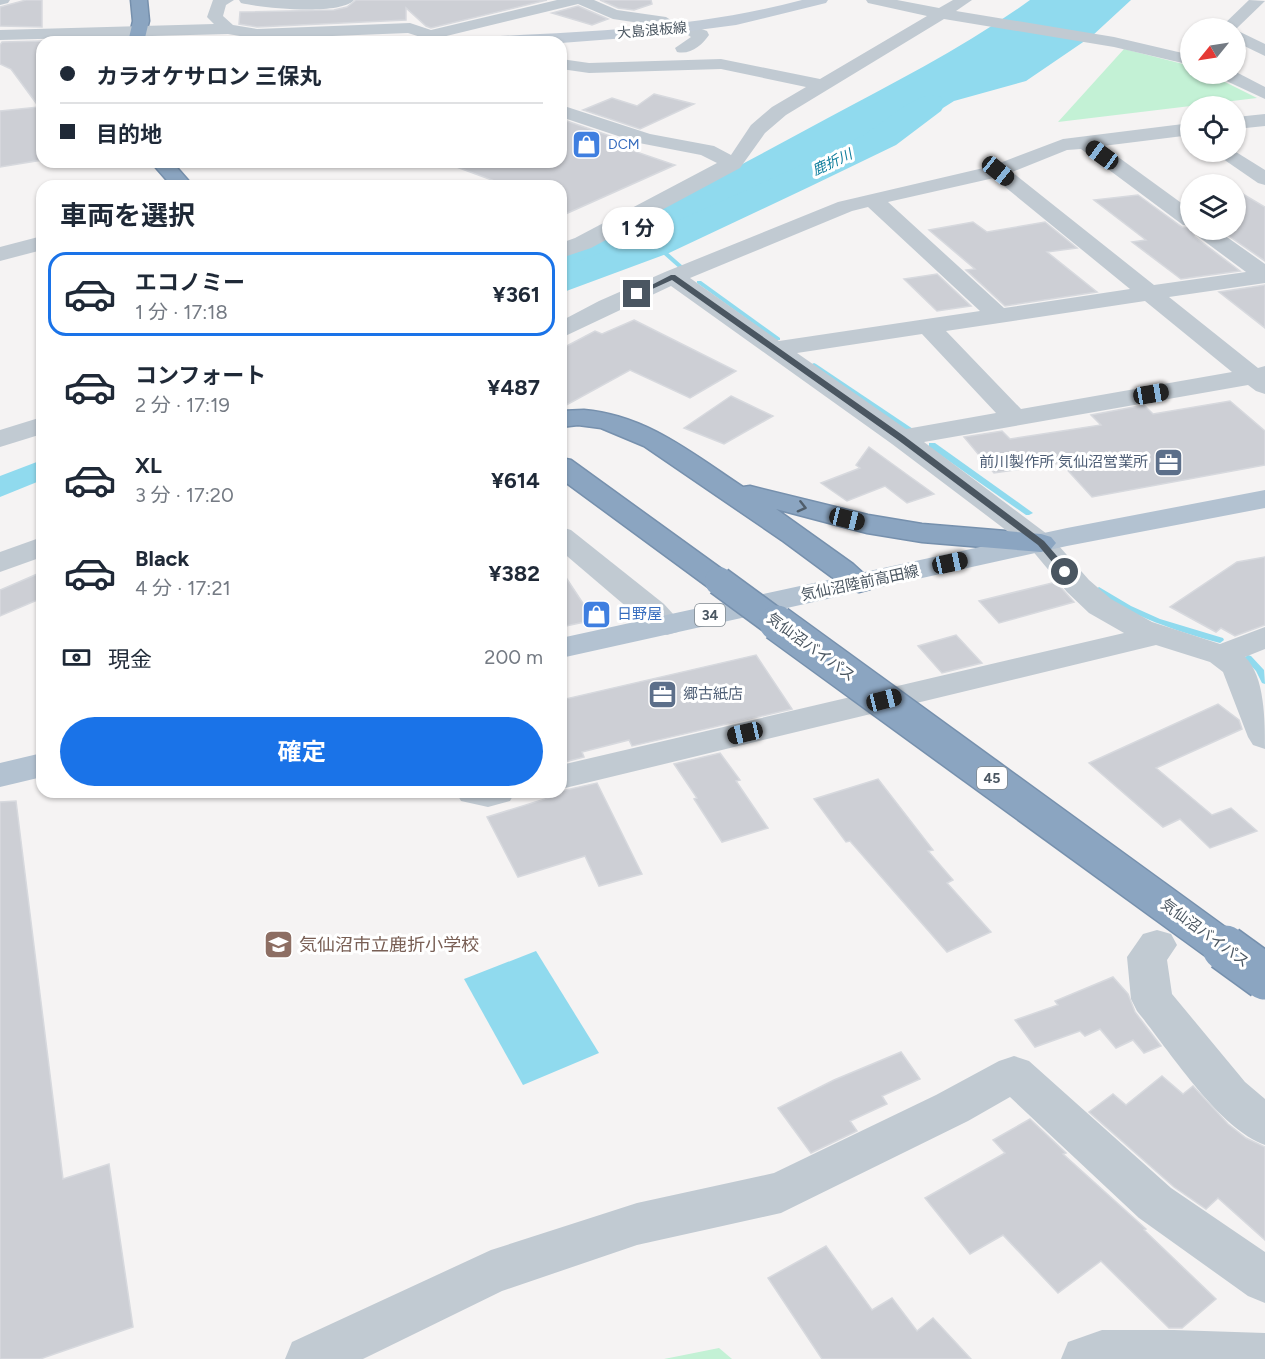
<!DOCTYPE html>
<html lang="ja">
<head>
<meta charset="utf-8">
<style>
  :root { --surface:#fff; --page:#f2f2f3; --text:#1f2937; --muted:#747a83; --line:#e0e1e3; --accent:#1a73e8 }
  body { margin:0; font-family:Figtree,"Noto Sans JP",sans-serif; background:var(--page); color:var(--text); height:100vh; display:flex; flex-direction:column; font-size:22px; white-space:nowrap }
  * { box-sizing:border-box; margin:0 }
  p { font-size:20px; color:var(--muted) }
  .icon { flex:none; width:33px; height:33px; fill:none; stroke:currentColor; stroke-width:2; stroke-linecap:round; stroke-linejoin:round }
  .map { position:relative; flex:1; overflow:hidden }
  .sheet { position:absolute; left:36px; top:180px; width:531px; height:618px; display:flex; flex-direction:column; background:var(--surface); border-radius:18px; box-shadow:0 2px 4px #0004 }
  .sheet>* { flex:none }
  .hud { position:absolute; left:36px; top:36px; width:531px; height:132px; border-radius:18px; box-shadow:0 2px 4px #0004; display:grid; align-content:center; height:132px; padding:0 24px; background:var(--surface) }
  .needle { width:39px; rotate:240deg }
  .buttons { position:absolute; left:1180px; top:18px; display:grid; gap:12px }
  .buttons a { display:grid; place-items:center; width:66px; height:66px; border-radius:50%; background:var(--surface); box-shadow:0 2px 4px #0004; font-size:30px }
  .end { position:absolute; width:27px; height:27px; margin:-14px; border:8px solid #4a5661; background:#fff; box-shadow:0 0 0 3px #fff }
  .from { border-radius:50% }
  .bubble { position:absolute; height:42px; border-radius:21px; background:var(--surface); box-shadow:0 2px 4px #0004; font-size:20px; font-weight:700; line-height:42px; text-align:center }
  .car { position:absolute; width:18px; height:36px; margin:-18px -9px; border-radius:8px; box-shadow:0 0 4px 2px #0007; background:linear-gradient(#222 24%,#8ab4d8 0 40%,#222 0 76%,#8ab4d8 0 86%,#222 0) }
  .hud b { display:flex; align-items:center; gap:21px; height:57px; font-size:22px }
  .hud b+b { border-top:2px solid var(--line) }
  .hud i { width:15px; height:15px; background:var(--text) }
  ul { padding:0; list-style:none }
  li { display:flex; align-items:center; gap:18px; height:84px; margin:0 12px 9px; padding:0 12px; border:3px solid transparent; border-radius:18px }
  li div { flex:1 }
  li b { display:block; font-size:22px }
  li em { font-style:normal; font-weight:700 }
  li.selected { border-color:var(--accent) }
  li>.icon { width:54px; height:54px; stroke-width:1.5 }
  h2 { padding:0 24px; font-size:27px; line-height:72px }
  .pay { display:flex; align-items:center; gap:15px; height:66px; padding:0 24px; font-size:22px }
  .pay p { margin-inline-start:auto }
  .action { display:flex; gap:12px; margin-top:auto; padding:12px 24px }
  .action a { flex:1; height:69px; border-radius:36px; background:var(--accent); color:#fff; font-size:24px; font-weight:700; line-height:69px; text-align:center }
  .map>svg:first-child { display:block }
  .green { fill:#c3f1d5 }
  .water { fill:#90daee }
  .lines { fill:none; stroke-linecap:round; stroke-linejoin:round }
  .stream { fill:#90daee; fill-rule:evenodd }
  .river { fill:#90daee; fill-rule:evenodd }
  .building { fill:#cdcfd5; stroke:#d7d9de; stroke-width:1.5 }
  .highway-casing { stroke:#7690ad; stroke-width:3 }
  .street { fill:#c1cad2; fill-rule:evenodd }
  .secondary { fill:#c1cbd6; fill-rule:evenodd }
  .primary { fill:#b3c2d1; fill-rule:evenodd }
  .highway { fill:#8ba5c1; fill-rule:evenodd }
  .highway-bridge-far2-casing { stroke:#7690ad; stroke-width:31; stroke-linecap:butt }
  .highway-bridge-far1-casing { stroke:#7690ad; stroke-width:38; stroke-linecap:butt }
  .highway-bridge-casing { stroke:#7690ad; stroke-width:48; stroke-linecap:butt }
  .highway-bridge-far2 { stroke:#8ba5c1; stroke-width:28 }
  .highway-bridge-far1 { stroke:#8ba5c1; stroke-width:35 }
  .highway-bridge { stroke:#8ba5c1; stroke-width:45 }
  .oneway { stroke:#505e6b }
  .route { fill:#4a5661 }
  .labels { text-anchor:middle; stroke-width:6; stroke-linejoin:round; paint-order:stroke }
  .far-street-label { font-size:14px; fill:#4a5661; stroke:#fff }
  .far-shop-label { font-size:14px; fill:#366cbe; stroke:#fff; text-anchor:start }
  .far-water-label { font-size:14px; font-style:italic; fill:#0c7c9b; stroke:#fff }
  .shield { fill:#fff; stroke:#808990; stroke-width:1.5 }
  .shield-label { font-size:14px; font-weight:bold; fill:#4a5661 }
  .service-label { font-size:15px; fill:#4e5e75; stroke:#fff; text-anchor:end }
  .street-label { font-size:15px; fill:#4a5661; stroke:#fff }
  .shop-label { font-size:15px; fill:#366cbe; stroke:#fff; text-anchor:start }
  .near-education-label { font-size:18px; fill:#785e54; stroke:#fff; text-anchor:start }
</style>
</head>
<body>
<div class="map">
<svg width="1265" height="1359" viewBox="0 0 1265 1359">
  <rect width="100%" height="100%" fill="#f5f3f3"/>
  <!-- green -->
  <g class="green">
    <polygon points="1124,49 1187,65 1191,67 1191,74 1209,74 1257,98 1058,122"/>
    <polygon points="719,1348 732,1359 664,1359"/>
  </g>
  <!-- water -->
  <g class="water">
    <path d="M1030,0H1131L1092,36L1026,81L954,101L894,139L820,159L561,276V251C652,214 739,166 826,119C895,82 967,46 1030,0Z"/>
    <polygon points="42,460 42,480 0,497 0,476"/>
    <polygon points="536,951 599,1053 523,1085 464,979"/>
  </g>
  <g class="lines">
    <!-- stream -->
    <g class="stream">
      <polygon points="654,244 658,244 684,267 684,269 680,269 654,246"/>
      <polygon points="697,281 701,281 780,338 780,340 776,340 697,283"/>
      <polygon points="814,363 816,364 913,429 912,431 906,431 812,366 812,364"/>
      <polygon points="929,443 935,443 1033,513 1029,515 1026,515 929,447"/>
      <path d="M1099,587L1131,606L1160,619L1223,638L1224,640L1220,643C1176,631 1134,617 1096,592L1095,590Z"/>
      <polygon points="1248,655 1251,656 1264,670 1265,684 1262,683 1256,671 1244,658"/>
    </g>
    <!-- river -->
    <path class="river" d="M930,95L941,97L945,104L941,111L896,145L809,187L669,253L561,293V268C662,230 759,185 856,139C881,127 903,101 930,95Z"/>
  </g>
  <!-- building -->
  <g class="building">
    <polygon points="26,0 42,0 42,27 0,26 0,7"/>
    <polygon points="356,0 547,0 431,28 426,26 406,8 406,20 257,27 239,24 240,12 334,10 347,7"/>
    <polygon points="600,0 651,0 652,4 634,10 618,8"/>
    <polygon points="578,6 608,19 592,25 552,13"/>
    <polygon points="42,41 42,160 0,167 0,111 39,107 11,69 0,64 0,45 2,42"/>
    <polygon points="654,94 694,104 640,129 583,110 612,98 637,106"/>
    <polygon points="561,119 619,139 610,143 675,165 561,216 561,186 508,186 451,165 451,162 561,162"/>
    <polygon points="1236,190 1265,207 1265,261 1220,230 1236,230"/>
    <polygon points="1138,195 1182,227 1191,228 1195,237 1240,271 1181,279 1132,242 1146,240 1094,200"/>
    <polygon points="973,222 987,232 1045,222 1077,248 1047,252 1097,292 1005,306 966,270 975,269 929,230"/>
    <polygon points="937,274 971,306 937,311 904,279"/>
    <polygon points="1265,285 1265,328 1219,292"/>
    <polygon points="634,320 736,371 690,398 630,370 561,408 561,349 595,331 602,334"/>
    <polygon points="731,396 773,416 724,444 684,428"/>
    <polygon points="1230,401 1265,431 1265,465 1092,497 1061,463 994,473 964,437 1002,431 1010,439 1101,425 1091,415 1144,405 1153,414"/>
    <polygon points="869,447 909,476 934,494 907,503 885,486 847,501 821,483 860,468 856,465"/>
    <polygon points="1265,557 1265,625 1235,636 1221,628 1216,632 1170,607 1237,562"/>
    <polygon points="561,570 594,620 561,627"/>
    <polygon points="42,572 42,598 0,616 0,590"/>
    <polygon points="1056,582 1074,602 999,623 979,601"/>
    <polygon points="956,635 982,663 942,673 918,646"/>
    <polygon points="756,655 792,709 632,746 629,740 582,752 584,757 561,763 561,700"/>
    <polygon points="1218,704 1239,720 1242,729 1156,768 1212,815 1231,808 1257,831 1210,848 1180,819 1163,827 1089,763"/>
    <polygon points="720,753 740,780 736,781 768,828 722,842 694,799 697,798 674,764"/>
    <polygon points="878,779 933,850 928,851 953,880 947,883 991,932 947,952 850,841 846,842 814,799"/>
    <polygon points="597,783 642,874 599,886 585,856 518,877 487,817 561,794 561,791"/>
    <polygon points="16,801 63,1179 109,1164 133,1327 40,1359 0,1359 0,802"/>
    <polygon points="1113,977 1128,994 1135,1012 1161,1046 1144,1053 1133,1040 1116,1048 1100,1029 1085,1036 1080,1031 1035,1047 1015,1020 1058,1005 1055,1001"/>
    <polygon points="901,1052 920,1079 882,1096 887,1104 850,1121 857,1131 811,1153 778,1108 834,1080"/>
    <polygon points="1162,1076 1183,1094 1193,1086 1228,1124 1246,1138 1265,1147 1265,1240 1218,1198 1206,1209 1174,1187 1089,1112 1113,1094 1126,1105"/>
    <polygon points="1030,1119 1066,1153 1063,1154 1146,1229 1144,1230 1216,1299 1182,1328 1169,1328 1101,1261 1058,1293 1003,1235 970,1254 925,1198 1005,1153 993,1140"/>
    <polygon points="826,1246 872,1310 892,1298 917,1331 933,1318 971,1359 822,1359 768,1278"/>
  </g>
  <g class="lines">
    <defs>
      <g id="highway">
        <polygon points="131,0 147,0 149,21 144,42 128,42 133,21"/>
        <polygon points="151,162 172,162 193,186 172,186"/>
        <path d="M584,410C646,415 693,454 743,487L750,486L868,515L922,524L1041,534L1051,537L1056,543L1051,549L1041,552L922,542L867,533L776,509L853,564L874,583L870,589L859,592L848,589L783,541L644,446L601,428L578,425L561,427V411Z"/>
        <polygon points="561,458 571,460 730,575 734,581 730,587 719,590 708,587 561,479"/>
      </g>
    </defs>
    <!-- highway casing -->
    <use href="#highway" class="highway-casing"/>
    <!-- street -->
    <g class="street">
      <polygon points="0,0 10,0 8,3 0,5"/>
      <polygon points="213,0 234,0 226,5 223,16 233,25 257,29 410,23 431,30 557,0 594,0 617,10 666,17 674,22 666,27 613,19 578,4 430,40 408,33 257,39 228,34 0,40 0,30 214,24 207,17"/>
      <path d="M239,0H354C340,16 262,8 241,3Z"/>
      <polygon points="866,0 897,0 939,8 953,0 972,0 956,11 1114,37 1191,55 1191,65 1114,47 944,19 786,115 765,133 740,168 591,248 561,258 561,243 575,238 717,163 701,155 639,143 561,117 561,105 650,134 714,146 731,155 751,125 772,107 806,87 721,69 589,73 561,69 561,59 589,63 721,59 820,79 927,16 868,3"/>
      <polygon points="1249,0 1265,1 1236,29 1220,28"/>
      <path d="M685,23L707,31L709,35C702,45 691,55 677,52L675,48L691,37L677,28Z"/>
      <polygon points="1236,30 1265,44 1265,56 1236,42"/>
      <polygon points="1236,72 1265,87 1265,99 1220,78 1217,74"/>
      <polygon points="1265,114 1265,126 1236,129 1236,117"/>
      <path d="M1191,123V135L1103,146L1191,210V226L1183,225L1081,149L1067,150L1012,172L1154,285L1246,272L1196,235L1194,230H1217L1265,264V283L1169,297L1258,368L1265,366V394L1256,391L1248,385L924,442L1051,537L1089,580L1111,599L1152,622L1220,644L1265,627V649L1245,657C1265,676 1265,721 1265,749L1253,745L1248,737L1223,672L1210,662L1156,645L561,789V765L1124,633L1089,613L1067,592L1031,549L892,444L671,286L561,338V321L599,301L665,272L838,202L992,166L1063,139ZM994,178L1130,289L1004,308L888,202ZM868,207L980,311L779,341L690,278L852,211ZM1145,301L1232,372L1021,409L946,331ZM922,334L996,413L906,429L797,353Z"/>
      <polygon points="1213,152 1236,152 1265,170 1265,185 1258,183"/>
      <polygon points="42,236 42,250 0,261 0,247"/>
      <polygon points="42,417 42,434 0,447 0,430"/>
      <polygon points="561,527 571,530 664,604 683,625 678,632 667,635 656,632 561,551"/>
      <polygon points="42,537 42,557 0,572 0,552"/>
      <polygon points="456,792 515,792 510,801 488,807 461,801"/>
      <path d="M1157,930L1171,934L1177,945L1167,960L1172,994L1245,1082L1265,1099V1145C1218,1128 1169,1050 1137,1011L1131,999L1127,957L1143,934Z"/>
      <polygon points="1014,1056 1029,1061 1171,1188 1265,1252 1265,1303 1248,1296 1139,1218 1010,1097 968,1121 781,1213 637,1245 502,1291 363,1359 285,1359 292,1342 491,1250 637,1203 774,1173 936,1095 999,1061"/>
      <polygon points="1102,1330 1174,1330 1265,1333 1265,1359 1061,1359 1068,1342"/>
    </g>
    <!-- secondary -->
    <path class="secondary" d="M802,0H828L826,3L736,25L652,36L561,43L472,42L480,37C588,32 697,28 802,0Z"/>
    <!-- primary -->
    <g class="primary">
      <polygon points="1265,490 1265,508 1067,546 561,658 561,638 1067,528"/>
      <polygon points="42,753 42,777 0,787 0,763"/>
    </g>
    <!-- highway -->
    <use href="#highway" class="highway"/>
    <defs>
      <polyline id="highway-bridge-far2" points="719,581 779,625"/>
      <polyline id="highway-bridge-far1" points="777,623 1227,950"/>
      <polyline id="highway-bridge" points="1225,948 1265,977"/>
    </defs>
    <!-- highway-bridge-far2 casing -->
    <use href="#highway-bridge-far2" class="highway-bridge-far2-casing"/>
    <!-- highway-bridge-far1 casing -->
    <use href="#highway-bridge-far1" class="highway-bridge-far1-casing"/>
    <!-- highway-bridge casing -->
    <use href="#highway-bridge" class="highway-bridge-casing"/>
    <!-- highway-bridge-far2 -->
    <use href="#highway-bridge-far2" class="highway-bridge-far2"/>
    <!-- highway-bridge-far1 -->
    <use href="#highway-bridge-far1" class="highway-bridge-far1"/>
    <!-- highway-bridge -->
    <use href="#highway-bridge" class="highway-bridge"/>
  </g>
  <!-- one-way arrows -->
  <defs><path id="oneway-chevron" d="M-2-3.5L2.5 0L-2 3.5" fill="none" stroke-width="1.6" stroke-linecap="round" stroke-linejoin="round" transform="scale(1.5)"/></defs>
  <use class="oneway" href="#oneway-chevron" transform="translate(802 507) rotate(14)"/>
  <!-- route -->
  <polygon class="route" points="671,275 675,275 904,436 1044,541 1069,570 1069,574 1062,574 1038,545 898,440 672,280 639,295 634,294"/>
  <!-- icons -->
  <defs>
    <symbol id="shop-square" viewBox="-11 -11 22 22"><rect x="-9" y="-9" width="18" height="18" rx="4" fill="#3f7fe0" stroke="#fff"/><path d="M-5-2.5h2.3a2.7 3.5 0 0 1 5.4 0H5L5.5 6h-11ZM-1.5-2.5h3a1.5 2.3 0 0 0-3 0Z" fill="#fff"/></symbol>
    <symbol id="office-square" viewBox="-11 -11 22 22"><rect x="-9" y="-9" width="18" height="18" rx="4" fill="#5c6f8a" stroke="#fff"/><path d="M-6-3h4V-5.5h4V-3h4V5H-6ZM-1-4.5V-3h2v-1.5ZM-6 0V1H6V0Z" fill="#fff"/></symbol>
    <symbol id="school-square" viewBox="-11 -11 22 22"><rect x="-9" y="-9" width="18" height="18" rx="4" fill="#8d6e63" stroke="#fff"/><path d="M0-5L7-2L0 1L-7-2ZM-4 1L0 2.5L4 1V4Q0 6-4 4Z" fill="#fff"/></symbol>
  </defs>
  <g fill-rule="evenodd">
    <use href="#shop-square" x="570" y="128" width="33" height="33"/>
    <use href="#office-square" x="1152" y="446" width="33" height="33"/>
    <use href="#shop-square" x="580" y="598" width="33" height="33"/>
    <use href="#office-square" x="646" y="678" width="33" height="33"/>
    <use href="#school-square" x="262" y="928" width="33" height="33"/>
  </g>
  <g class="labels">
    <!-- far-street labels -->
    <g class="far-street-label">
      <text transform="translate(652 30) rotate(-5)" y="5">大島浪板線</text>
    </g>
    <!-- far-shop labels -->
    <g class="far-shop-label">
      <text x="608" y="149">DCM</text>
    </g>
    <!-- far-water labels -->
    <g class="far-water-label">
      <text transform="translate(832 162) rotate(-25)" y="5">鹿折川</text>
    </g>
    <!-- shield labels -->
    <g class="shield">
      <rect x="695" y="604" width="30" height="22" rx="4.5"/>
      <rect x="977" y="767" width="30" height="22" rx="4.5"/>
    </g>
    <g class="shield-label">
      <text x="710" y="620">34</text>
      <text x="992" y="783">45</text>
    </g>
    <!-- service labels -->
    <g class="service-label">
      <text x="1148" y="467">前川製作所 気仙沼営業所</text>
      <text x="683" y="699" text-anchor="start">郷古紙店</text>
    </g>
    <!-- street labels -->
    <g class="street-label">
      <text transform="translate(860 583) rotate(-12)" y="5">気仙沼陸前高田線</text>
      <text transform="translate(811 647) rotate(36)" y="5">気仙沼バイパス</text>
      <text transform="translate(1205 933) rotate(36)" y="5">気仙沼バイパス</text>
    </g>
    <!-- shop labels -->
    <g class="shop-label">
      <text x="617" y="619">日野屋</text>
    </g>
    <!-- near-education labels -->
    <g class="near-education-label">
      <text x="299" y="951">気仙沼市立鹿折小学校</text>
    </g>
  </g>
</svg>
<div class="buttons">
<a><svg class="needle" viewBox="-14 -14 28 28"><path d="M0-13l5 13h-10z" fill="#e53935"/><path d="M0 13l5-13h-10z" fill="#747a83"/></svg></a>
<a><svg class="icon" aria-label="locate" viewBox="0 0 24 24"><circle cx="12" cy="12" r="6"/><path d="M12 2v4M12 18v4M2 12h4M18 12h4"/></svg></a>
<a><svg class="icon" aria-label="layers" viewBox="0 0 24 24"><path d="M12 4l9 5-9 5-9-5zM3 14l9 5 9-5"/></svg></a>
</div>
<i class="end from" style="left:1065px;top:572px"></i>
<i class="end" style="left:637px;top:294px"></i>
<div class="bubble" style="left:602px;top:207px;width:72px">1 分</div>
<i class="car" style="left:1102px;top:155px;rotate:306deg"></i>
<i class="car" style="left:998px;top:171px;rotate:129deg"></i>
<i class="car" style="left:1151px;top:394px;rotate:80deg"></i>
<i class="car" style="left:847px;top:519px;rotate:104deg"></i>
<i class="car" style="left:950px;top:563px;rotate:78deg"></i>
<i class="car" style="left:884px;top:700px;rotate:76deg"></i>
<i class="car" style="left:745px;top:733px;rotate:257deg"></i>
<div class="hud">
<b><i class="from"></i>カラオケサロン 三保丸</b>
<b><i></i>目的地</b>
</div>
<section class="sheet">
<h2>車両を選択</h2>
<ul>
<li class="selected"><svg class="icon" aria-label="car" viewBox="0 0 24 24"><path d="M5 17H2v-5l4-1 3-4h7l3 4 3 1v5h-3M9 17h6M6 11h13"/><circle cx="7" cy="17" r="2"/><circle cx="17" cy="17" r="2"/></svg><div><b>エコノミー</b><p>1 分 · 17:18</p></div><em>¥361</em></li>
<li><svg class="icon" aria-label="car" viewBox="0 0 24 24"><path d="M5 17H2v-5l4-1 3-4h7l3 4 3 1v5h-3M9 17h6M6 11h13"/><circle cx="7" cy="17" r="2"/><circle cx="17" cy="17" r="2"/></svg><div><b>コンフォート</b><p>2 分 · 17:19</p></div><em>¥487</em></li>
<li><svg class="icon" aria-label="car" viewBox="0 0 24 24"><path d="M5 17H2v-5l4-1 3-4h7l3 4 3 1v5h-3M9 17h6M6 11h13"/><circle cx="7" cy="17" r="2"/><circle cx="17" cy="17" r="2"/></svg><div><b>XL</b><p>3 分 · 17:20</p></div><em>¥614</em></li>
<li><svg class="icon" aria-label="car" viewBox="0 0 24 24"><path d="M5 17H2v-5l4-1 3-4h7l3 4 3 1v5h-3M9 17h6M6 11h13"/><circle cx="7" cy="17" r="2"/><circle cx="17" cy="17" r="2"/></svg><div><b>Black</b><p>4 分 · 17:21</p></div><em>¥382</em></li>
</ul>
<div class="pay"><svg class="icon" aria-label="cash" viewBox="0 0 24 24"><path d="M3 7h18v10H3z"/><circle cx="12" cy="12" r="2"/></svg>現金<p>200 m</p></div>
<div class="action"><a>確定</a></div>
</section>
</div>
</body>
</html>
